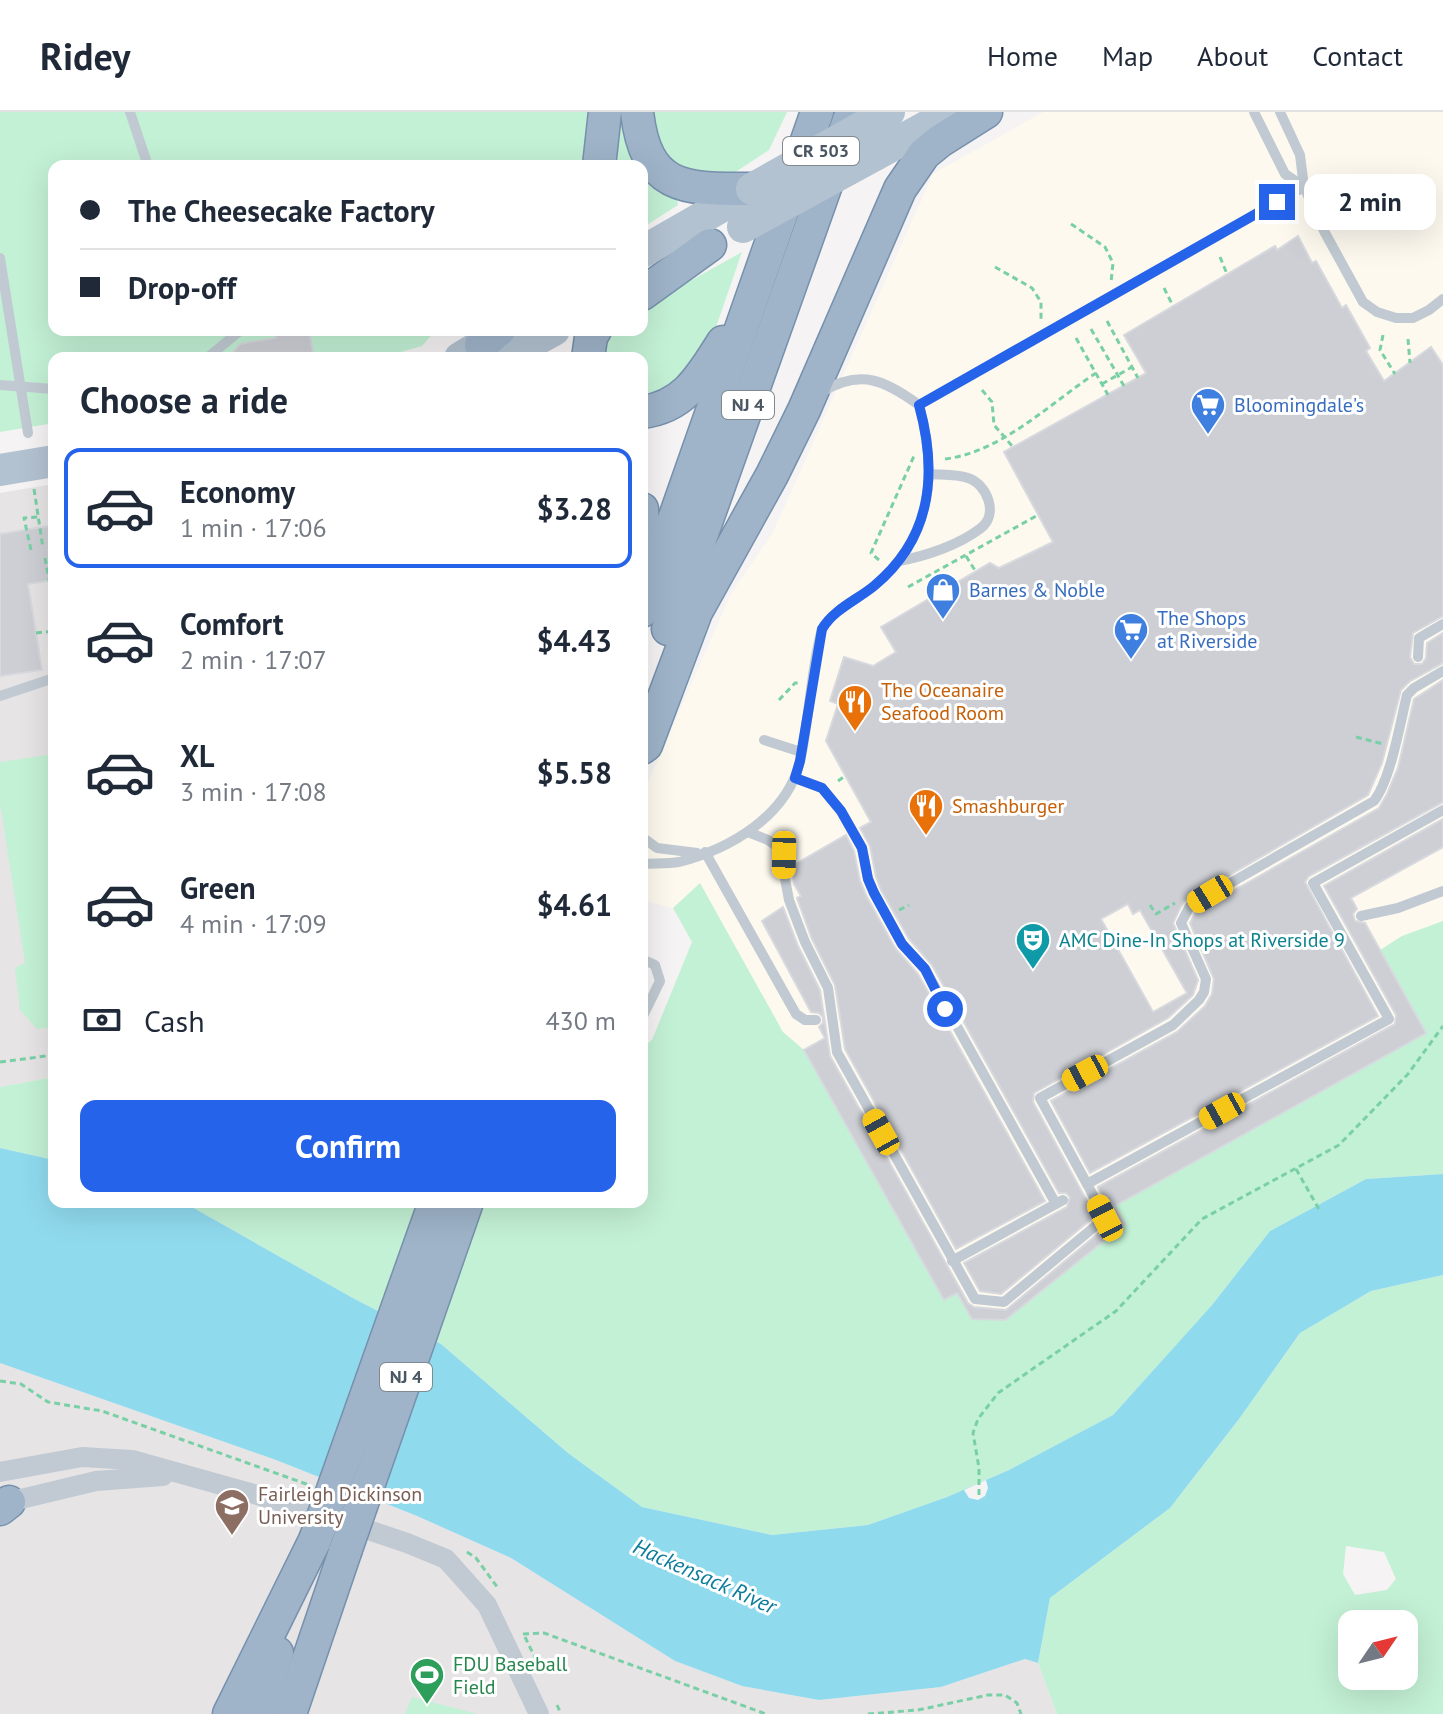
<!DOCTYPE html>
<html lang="en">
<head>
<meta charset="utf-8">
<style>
  :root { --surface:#fff; --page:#f2f2f3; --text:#1f2937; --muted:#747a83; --line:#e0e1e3; --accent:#2563eb }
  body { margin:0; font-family:"PT Sans",sans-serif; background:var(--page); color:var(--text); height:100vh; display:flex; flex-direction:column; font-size:30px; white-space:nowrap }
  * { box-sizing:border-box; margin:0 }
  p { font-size:26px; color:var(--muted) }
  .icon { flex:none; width:44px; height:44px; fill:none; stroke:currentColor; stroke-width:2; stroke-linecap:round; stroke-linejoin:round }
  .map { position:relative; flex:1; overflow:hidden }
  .details { position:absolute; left:48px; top:240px; width:600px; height:856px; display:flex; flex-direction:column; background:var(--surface); border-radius:16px; box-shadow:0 8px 32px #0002 }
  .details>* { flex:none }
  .banner { position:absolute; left:48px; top:48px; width:600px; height:176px; border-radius:16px; box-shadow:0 8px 32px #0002; display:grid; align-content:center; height:176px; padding:0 32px; background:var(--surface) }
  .needle { width:52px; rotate:55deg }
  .tools { position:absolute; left:1338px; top:1498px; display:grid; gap:16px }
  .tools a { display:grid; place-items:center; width:80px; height:80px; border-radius:16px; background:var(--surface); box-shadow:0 8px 32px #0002; font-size:40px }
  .end { position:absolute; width:36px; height:36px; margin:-18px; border:10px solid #2563eb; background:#fff; box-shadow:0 0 0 4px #fff }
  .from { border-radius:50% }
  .bubble { position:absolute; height:56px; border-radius:16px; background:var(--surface); box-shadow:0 8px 32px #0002; font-size:26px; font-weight:700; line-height:56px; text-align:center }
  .car { position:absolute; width:24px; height:48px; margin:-24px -12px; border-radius:10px; box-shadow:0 0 6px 2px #0007; background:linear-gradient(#f5c518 24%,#345 0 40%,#f5c518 0 76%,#345 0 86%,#f5c518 0) }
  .banner b { display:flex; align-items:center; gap:28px; height:76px; font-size:30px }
  .banner b+b { border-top:2px solid var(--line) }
  .banner i { width:20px; height:20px; background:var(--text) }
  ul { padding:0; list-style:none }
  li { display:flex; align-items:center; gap:24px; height:120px; margin:0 16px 12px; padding:0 16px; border:4px solid transparent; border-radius:16px }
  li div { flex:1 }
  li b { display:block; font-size:30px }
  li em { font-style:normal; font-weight:700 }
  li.active { border-color:var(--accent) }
  li>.icon { width:72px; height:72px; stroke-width:1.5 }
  h2 { padding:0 32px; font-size:36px; line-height:96px }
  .pay { display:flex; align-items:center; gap:20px; height:88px; padding:0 32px; font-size:30px }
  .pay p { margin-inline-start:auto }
  .cta { display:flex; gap:16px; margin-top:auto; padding:16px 32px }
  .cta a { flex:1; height:92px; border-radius:16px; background:var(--accent); color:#fff; font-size:32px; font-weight:700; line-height:92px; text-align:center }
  header { display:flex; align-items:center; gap:48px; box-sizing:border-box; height:112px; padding:0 40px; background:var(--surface); border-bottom:2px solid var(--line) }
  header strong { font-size:38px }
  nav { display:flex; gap:44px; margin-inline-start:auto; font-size:28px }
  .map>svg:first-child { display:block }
  .commercial { fill:#fdf9ef }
  .education { fill:#e6e4e5 }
  .green { fill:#c3f1d5; fill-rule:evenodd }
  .water { fill:#90daee }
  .pier { fill:#f5f3f3 }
  .building { fill:#cdcfd5; stroke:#d7d9de; stroke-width:2; fill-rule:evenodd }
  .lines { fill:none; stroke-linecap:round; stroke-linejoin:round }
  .trunk-casing { stroke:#7690ad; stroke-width:35 }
  .path { stroke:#7ad0a6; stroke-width:3; stroke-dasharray:6 4; stroke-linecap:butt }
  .service { stroke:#c1cad2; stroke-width:10 }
  .minor { stroke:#c1cad2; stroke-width:20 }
  .primary { stroke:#b3c2d1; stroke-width:32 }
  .trunk { stroke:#9fb4c9; stroke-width:32 }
  .trunk-bridge-casing { stroke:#7690ad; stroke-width:35; stroke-linecap:butt }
  .primary-bridge { stroke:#b3c2d1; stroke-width:32 }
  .trunk-bridge { stroke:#9fb4c9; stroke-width:32 }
  .route { stroke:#2563eb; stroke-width:10 }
  .labels { text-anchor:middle; stroke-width:6; stroke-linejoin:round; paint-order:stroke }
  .shield { fill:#fff; stroke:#808990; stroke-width:2 }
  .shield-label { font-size:18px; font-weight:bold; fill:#4a5661 }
  .shop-label { font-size:20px; fill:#366cbe; stroke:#fff; text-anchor:start }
  .food-label { font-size:20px; fill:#c56008; stroke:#fff; text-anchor:start }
  .culture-label { font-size:20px; fill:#0d838f; stroke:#fff; text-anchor:start }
  .education-label { font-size:20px; fill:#785e54; stroke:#fff; text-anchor:start }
  .leisure-label { font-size:20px; fill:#27864d; stroke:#fff; text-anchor:start }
  .water-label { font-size:22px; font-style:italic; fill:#0c7c9b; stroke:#fff }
</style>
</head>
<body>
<header>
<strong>Ridey</strong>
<nav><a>Home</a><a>Map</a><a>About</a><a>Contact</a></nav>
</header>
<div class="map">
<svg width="1443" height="1602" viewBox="0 0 1443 1602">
  <rect width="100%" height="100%" fill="#f5f3f3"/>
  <!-- commercial -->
  <polygon class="commercial" points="1043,0 1443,0 1443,1041 1366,1067 1270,1119 1113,1303 897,1198 673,796 642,788 642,684 731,482 773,420 933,62"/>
  <!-- education -->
  <g class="education">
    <polygon points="54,372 54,965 0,975 0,381"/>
    <polygon points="0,1251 276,1348 417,1404 511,1446 675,1549 742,1574 819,1588 941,1575 1025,1547 1038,1551 1057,1602 0,1602"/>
  </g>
  <!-- green -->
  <g class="green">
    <polygon points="0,0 591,0 587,54 54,54 54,218 436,218 422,234 380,246 54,246 54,311 0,320"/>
    <polygon points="651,0 787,0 769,38 731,63 698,67 663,45"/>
    <polygon points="616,1 625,4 640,54 612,54"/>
    <polygon points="642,59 660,77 677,88 678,93 642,116"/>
    <polygon points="742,140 708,238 672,282 642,285 642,246 603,246 603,236 610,220 642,218 642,196"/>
    <polygon points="54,642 54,915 37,917 20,898 15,856 25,851 0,691 0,650"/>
    <polygon points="700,771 783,920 804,938 944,1187 957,1181 972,1207 1005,1208 1124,1113 1115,1094 1426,921 1380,838 1402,824 1443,809 1443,1062 1366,1067 1270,1119 1212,1193 1113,1303 1009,1358 947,1385 868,1413 772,1423 642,1395 568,1341 441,1232 351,1185 183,1090 642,1090 642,936 652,928 692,830 673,796"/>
    <polygon points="54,965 54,1048 0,1036 0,975"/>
    <path d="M1443,1163V1602H1057L1038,1551L1050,1486L1170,1396L1239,1307L1300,1221L1371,1179ZM1346,1434L1384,1440L1396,1467L1387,1478L1355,1483L1343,1462ZM1352,1512H1404V1564H1352Z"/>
    <polygon points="412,1585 478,1602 405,1602"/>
  </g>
  <!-- water -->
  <polygon class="water" points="0,1036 54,1048 54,1090 183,1090 351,1185 441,1232 568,1341 642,1395 772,1423 868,1413 947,1385 1009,1358 1113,1303 1212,1193 1270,1119 1366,1067 1443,1062 1443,1163 1371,1179 1300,1221 1239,1307 1170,1396 1050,1486 1038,1551 1025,1547 941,1575 819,1588 742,1574 675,1549 511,1446 417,1404 276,1348 0,1251"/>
  <!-- pier -->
  <polygon class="pier" points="986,1368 988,1376 985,1384 978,1388 969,1386 964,1378"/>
  <!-- building -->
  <g class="building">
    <path d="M1298,124L1312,151L1316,149L1342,196L1346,193L1370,236L1366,239L1384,269L1431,235L1443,253V504L1413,521L1410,545L1414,552H1422L1426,546L1427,531L1443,521V551L1410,569L1401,578L1382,651L1368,683L1183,790L1173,811L1198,868L1193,883L1168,906L1034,981L1033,990L1095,1104L1001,1182L980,1179L964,1151L1067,1095L1070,1085L1066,1081H1059L932,853L909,827L881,778L876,765L870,734L860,716L871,710L826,629L838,592L830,589L844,545L873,554L896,540L881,515L990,451L999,456L1053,430L1004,340L1146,261L1124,223L1275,134L1277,138ZM1128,792L1133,802L1140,798L1187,881L1153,900L1101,807Z"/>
    <polygon points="274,218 309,218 314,246 229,246 240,232 276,226"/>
    <polygon points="54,413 54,468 28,472 42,558 0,564 0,422"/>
    <polygon points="1443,568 1443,690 1309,764 1305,770 1378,904 1090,1061 1051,989 1177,920 1205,894 1212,882 1214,867 1190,811 1196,800 1379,696 1387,682 1398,656 1414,587"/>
    <polygon points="1443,707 1443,735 1351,786 1357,797 1353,802 1355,809 1365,811 1426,921 1115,1094 1125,1112 1005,1208 972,1207 957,1181 944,1188 804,938 825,926 819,915 823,911 823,905 819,901 811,900 762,809 783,795 798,834 820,878 830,944 968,1191 974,1195 1006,1198 1112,1110 1112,1102 1098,1075 1395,912 1396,903 1324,774"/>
    <polygon points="846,723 854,739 860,769 867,785 895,836 918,862 1045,1089 956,1137 845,937 835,873 812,827 797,786 801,784 794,772 792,754"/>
  </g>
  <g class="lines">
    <defs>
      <g id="trunk">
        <path d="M637,0C646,79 685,77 752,77"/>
        <polyline points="599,54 605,0"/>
        <polyline points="642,182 710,133"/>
        <polyline points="481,233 499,218"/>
        <polyline points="588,246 591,225 595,218"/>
        <path d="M642,300C685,295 702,263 723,230"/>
        <polyline points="642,397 644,428 642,441"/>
        <polyline points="642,499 817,0"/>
        <polyline points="668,517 852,0"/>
        <polyline points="642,636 646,633 696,500 772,363 804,298 900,77 924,42 940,29 986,0"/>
        <polyline points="0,1397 9,1390"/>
        <polyline points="229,1602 315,1428"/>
        <polyline points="257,1602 277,1541"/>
        <polyline points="290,1602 345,1440"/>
      </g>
    </defs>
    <!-- trunk casing -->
    <use href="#trunk" class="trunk-casing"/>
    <!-- path -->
    <g class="path">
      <polyline points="1071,112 1105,135 1113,151 1111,170"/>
      <polyline points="1220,145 1227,162"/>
      <polyline points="995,155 1032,176 1041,190 1041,209"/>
      <polyline points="1164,176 1173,194"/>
      <polyline points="1107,209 1138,266"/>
      <polyline points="1091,217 1124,274"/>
      <polyline points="1383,223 1380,238 1395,262"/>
      <polyline points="1076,226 1108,283"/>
      <polyline points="1408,227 1410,251"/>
      <polyline points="1102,272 1132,255"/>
      <polyline points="982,278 992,290 994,313 1013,335"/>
      <path d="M945,347C1002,340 1049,292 1096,261"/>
      <polyline points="34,377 43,436"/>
      <polyline points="31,438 24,406 39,405"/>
      <polyline points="966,444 976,460"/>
      <polyline points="45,446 54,494"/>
      <polyline points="879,448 871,441 914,344"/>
      <polyline points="908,475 1038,403"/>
      <polyline points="36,521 54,519"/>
      <polyline points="779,588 795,571 800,571"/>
      <polyline points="1356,625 1383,632"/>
      <polyline points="838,669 845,664"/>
      <polyline points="1150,793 1156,802 1175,791"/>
      <polyline points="899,798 909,793"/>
      <polyline points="0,950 54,943"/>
      <polyline points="1296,1057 1320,1099"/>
      <polyline points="0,1269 21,1272 48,1290 102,1299 309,1373"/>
      <polyline points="979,1383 979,1356 973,1321 978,1307 998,1281 1116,1199 1202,1107 1339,1033 1408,962 1443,914"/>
      <polyline points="467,1440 476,1446 498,1476"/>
      <polyline points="523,1522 544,1521 766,1602"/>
      <polyline points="525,1525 539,1554"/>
      <polyline points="557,1593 561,1602"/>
      <polyline points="868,1602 918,1598 988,1583 1005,1583 1017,1591 1021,1602"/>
    </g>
    <!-- service -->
    <g class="service">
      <polyline points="130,0 148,54"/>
      <polyline points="1254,0 1285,62 1304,75"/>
      <polyline points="1280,0 1300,43 1304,75 1324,119 1363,190 1377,200 1396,206 1413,206 1429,198 1443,187"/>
      <polyline points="0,146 28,321"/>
      <polyline points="207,246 241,218"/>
      <polyline points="0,273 54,277"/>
      <path d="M822,280C861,256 886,269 919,293"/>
      <path d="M899,449C926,444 959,433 981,416C999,402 987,372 968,366C956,362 942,363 930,362"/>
      <polyline points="1418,545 1419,526 1443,512"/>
      <path d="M1443,559L1414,576L1407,583C1400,611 1391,667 1374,689L1190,794L1181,811L1206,867L1204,880L1199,888L1173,913L1040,986L1087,1072L1389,907L1313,771L1443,698"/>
      <polyline points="0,584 54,566"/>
      <polyline points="764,628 801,640"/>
      <polyline points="795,666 822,676 841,699 862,736 868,767 874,781 902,832 925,857 1056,1092"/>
      <polyline points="748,720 768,728 779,736 784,743 784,762 789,788 805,830 828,876 837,940 975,1187 1004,1190 1105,1106 1087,1072"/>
      <polyline points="642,725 657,736 697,741"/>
      <polyline points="705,740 796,902 805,908 816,908"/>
      <path d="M642,752C654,751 667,752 679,750C730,737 787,704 800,649C810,606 810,560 822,517C834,497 857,488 874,474C932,426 938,362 919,293L1304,75"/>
      <polyline points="1361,804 1398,796 1443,779"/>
      <polyline points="642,847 655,853 660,869 642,906"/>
      <polyline points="952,1149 1063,1088"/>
    </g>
    <!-- minor -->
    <g class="minor">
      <polyline points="0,1360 82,1345 132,1348 300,1395 407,1431 446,1447 487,1493 539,1602"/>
      <polyline points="0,1392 96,1369 163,1364"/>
    </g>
    <!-- primary -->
    <g class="primary">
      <polyline points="875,43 953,0"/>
      <polyline points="642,140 752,77"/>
      <polyline points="460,246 503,220"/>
      <polyline points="503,246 554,218"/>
      <polyline points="0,358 54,349"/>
    </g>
    <!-- trunk -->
    <use href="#trunk" class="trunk"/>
    <defs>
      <g id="trunk-bridge">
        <polyline points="315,1428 435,1090"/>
        <polyline points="345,1440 467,1090"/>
      </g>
    </defs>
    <!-- trunk-bridge casing -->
    <use href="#trunk-bridge" class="trunk-bridge-casing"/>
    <!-- primary-bridge -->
    <g class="primary-bridge">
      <polyline points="752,77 889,0"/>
      <polyline points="743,115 875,43"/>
    </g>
    <!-- trunk-bridge -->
    <use href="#trunk-bridge" class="trunk-bridge"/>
  </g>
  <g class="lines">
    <!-- route -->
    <path class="route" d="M945,897L925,857L902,832L874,781L868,767L862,736L841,699L822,676L795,666L800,649L822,517C834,497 857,488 874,474C932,426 938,362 919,293L1277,90"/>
  </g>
  <!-- icons -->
  <defs>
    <symbol id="supermarket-pin" viewBox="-11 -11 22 30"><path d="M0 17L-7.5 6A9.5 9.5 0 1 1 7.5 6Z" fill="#3f7fe0" stroke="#fff"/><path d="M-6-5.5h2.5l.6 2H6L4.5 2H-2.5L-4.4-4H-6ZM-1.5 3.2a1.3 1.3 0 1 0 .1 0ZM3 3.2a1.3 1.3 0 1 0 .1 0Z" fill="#fff"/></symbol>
    <symbol id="shop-pin" viewBox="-11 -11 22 30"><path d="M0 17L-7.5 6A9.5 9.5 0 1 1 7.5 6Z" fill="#3f7fe0" stroke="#fff"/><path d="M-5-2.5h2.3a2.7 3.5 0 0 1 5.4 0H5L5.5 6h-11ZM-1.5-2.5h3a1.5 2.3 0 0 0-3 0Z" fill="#fff"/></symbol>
    <symbol id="restaurant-pin" viewBox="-11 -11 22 30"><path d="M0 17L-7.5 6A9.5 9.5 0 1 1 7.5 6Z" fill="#e8710a" stroke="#fff"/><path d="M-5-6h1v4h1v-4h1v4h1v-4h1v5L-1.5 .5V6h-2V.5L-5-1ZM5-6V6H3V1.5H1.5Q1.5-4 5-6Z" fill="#fff"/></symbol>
    <symbol id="theatre-pin" viewBox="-11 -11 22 30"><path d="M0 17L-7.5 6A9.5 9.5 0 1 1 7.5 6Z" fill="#0f9aa8" stroke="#fff"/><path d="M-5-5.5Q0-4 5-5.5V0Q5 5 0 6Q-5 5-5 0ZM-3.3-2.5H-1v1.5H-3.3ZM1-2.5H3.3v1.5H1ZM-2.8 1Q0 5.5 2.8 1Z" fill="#fff"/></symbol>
    <symbol id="university-pin" viewBox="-11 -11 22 30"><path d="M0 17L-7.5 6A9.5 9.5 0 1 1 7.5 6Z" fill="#8d6e63" stroke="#fff"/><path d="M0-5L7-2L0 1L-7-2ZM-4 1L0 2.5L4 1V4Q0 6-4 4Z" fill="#fff"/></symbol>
    <symbol id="stadium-pin" viewBox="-11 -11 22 30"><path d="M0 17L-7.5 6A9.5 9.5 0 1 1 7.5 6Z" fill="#2e9e5b" stroke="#fff"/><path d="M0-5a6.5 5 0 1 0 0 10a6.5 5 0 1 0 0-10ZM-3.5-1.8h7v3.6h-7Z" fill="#fff"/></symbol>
  </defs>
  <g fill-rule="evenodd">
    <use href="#supermarket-pin" x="1188" y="273" width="40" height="54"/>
    <use href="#shop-pin" x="923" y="458" width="40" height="54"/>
    <use href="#supermarket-pin" x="1111" y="498" width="40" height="54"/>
    <use href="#restaurant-pin" x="835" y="570" width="40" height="54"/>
    <use href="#restaurant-pin" x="906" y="674" width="40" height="54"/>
    <use href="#theatre-pin" x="1013" y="808" width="40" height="54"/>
    <use href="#university-pin" x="212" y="1374" width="40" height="54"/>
    <use href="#stadium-pin" x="407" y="1543" width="40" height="54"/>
  </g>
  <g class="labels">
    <!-- shield labels -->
    <g class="shield">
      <rect x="783" y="25" width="76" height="28" rx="6"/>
      <rect x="722" y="279" width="52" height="28" rx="6"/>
      <rect x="380" y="1251" width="52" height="28" rx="6"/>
    </g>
    <g class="shield-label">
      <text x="821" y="45">CR 503</text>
      <text x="748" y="299">NJ 4</text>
      <text x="406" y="1271">NJ 4</text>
    </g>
    <!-- shop labels -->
    <g class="shop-label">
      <text x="1234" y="300">Bloomingdale's</text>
      <text x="969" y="485">Barnes &amp; Noble</text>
      <text x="1157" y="513">The Shops<tspan x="1157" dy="23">at Riverside</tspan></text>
    </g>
    <!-- food labels -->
    <g class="food-label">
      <text x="881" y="585">The Oceanaire<tspan x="881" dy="23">Seafood Room</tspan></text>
      <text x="952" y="701">Smashburger</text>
    </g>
    <!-- culture labels -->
    <g class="culture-label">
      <text x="1059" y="835">AMC Dine-In Shops at Riverside 9</text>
    </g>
    <!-- education labels -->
    <g class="education-label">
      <text x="258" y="1389">Fairleigh Dickinson<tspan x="258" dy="23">University</tspan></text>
    </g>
    <!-- leisure labels -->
    <g class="leisure-label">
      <text x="453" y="1559">FDU Baseball<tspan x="453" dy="23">Field</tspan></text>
    </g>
    <!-- water labels -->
    <g class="water-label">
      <text transform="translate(705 1464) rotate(24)" y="8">Hackensack River</text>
    </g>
  </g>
</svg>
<div class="tools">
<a><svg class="needle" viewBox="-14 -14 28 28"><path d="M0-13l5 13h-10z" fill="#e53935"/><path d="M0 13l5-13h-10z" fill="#747a83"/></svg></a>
</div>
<i class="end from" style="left:945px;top:897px"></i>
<i class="end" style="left:1277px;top:90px"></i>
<div class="bubble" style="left:1304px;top:62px;width:132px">2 min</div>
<i class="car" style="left:784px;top:743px;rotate:181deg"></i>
<i class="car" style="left:1210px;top:782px;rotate:239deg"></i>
<i class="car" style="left:1085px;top:961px;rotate:242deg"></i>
<i class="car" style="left:1222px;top:999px;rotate:241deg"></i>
<i class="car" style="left:881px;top:1020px;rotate:331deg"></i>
<i class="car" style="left:1105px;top:1106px;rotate:333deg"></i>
<div class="banner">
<b><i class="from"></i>The Cheesecake Factory</b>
<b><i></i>Drop-off</b>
</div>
<section class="details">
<h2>Choose a ride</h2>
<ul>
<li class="active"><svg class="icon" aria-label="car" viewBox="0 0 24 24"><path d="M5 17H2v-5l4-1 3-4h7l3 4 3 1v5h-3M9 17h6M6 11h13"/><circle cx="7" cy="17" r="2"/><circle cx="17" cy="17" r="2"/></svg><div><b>Economy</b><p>1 min · 17:06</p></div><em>$3.28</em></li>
<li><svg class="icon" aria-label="car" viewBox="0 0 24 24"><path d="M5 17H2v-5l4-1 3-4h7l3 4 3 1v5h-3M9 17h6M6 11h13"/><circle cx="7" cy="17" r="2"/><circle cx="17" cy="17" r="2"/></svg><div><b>Comfort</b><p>2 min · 17:07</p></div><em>$4.43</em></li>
<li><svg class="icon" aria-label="car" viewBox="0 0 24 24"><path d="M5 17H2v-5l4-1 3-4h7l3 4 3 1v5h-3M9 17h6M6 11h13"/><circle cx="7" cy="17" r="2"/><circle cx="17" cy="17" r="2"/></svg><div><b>XL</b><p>3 min · 17:08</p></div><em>$5.58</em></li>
<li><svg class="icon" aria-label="car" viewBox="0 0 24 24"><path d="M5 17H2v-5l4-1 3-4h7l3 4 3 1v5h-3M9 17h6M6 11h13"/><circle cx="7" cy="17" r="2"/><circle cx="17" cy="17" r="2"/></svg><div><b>Green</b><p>4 min · 17:09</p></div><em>$4.61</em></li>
</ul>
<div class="pay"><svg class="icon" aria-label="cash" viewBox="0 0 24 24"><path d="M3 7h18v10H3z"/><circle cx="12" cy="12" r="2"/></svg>Cash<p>430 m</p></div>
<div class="cta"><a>Confirm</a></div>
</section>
</div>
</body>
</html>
